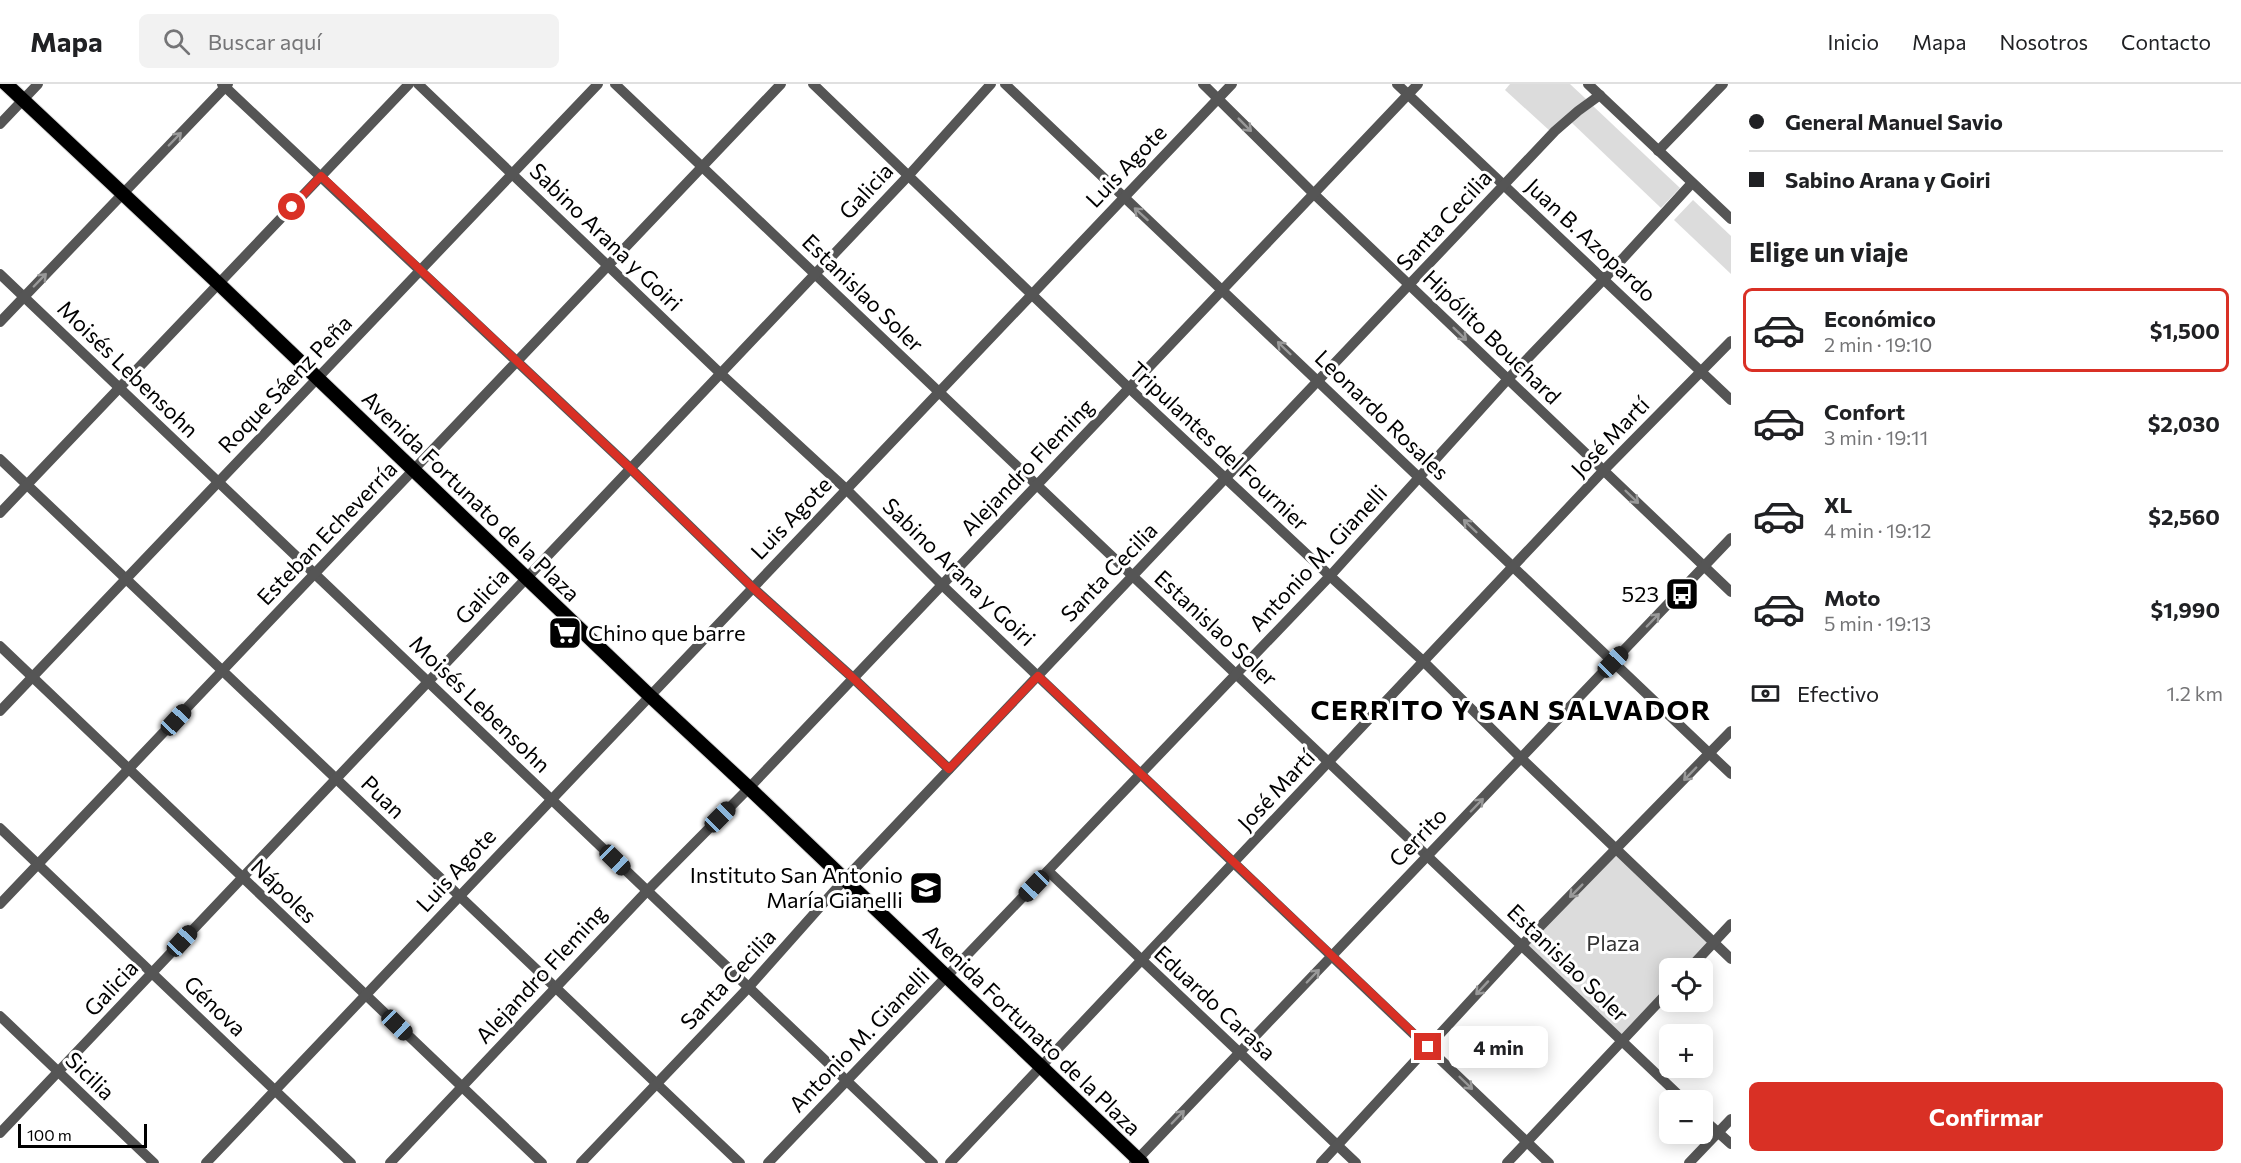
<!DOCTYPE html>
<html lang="es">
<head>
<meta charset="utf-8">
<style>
  :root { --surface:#fff; --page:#f2f2f2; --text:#202124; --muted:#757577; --line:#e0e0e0; --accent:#d93025 }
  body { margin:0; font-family:Commissioner,sans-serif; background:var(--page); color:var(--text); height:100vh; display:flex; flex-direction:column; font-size:22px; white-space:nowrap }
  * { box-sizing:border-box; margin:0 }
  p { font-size:20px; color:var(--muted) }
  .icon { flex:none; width:33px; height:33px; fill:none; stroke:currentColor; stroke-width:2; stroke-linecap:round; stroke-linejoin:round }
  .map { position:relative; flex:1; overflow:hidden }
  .panel { display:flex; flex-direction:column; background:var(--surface); width:510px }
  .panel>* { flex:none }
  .hud { display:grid; align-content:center; height:132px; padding:0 18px; background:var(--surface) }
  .controls { position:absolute; left:1659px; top:874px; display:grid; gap:12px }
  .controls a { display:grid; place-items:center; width:54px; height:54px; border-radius:9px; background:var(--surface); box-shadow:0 3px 15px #0003; font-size:30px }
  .scale { position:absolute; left:18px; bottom:15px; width:129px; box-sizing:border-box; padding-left:6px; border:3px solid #000; border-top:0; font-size:16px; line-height:21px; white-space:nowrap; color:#000; -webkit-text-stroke:4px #fff; paint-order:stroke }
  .end { position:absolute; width:27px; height:27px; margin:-14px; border:8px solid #d93025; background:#fff; box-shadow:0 0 0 3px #fff }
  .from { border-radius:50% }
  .bubble { position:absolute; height:42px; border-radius:9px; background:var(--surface); box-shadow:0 3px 15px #0003; font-size:20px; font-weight:700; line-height:42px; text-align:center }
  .car { position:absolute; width:18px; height:36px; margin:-18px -9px; border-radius:8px; box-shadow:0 0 4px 2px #0007; background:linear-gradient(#222 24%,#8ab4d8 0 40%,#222 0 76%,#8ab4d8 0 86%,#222 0) }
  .hud b { display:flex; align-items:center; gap:21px; height:57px; font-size:22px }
  .hud b+b { border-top:2px solid var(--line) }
  .hud i { width:15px; height:15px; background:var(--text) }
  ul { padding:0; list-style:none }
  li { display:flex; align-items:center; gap:18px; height:84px; margin:0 12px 9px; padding:0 6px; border:3px solid transparent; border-radius:9px }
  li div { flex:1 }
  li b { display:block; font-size:22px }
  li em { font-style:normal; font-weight:700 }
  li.on { border-color:var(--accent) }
  li>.icon { width:54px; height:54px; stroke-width:1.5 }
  h2 { padding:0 18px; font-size:27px; line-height:72px }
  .pay { display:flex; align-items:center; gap:15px; height:66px; padding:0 18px; font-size:22px }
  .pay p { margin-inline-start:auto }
  .button { display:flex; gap:12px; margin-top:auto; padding:12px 18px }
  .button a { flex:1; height:69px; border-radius:9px; background:var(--accent); color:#fff; font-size:24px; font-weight:700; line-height:69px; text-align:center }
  header { display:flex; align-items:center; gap:36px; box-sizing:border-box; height:84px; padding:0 30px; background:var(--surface); border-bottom:2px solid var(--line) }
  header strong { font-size:28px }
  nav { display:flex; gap:33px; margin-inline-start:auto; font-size:21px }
  .search { width:420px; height:54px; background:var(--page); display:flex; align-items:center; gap:15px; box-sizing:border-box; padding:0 21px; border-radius:9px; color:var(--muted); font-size:22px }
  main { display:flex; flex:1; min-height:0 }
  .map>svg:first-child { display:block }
  .green { fill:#dcdcdc }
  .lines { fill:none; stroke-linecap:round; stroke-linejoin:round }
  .major-casing { stroke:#dbdbdb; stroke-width:16 }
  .minor { stroke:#555; stroke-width:10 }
  .major { stroke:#000; stroke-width:14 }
  .oneway { stroke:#999 }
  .route { stroke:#d93025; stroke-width:8 }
  .labels { text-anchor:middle; stroke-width:6; stroke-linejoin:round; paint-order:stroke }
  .street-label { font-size:22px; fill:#000; stroke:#fff }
  .poi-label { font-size:22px; fill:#000; stroke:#fff; text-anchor:end }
  .park-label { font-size:22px; fill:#333; stroke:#fff }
  .district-label { font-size:28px; font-weight:bold; letter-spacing:1.5px; fill:#000; stroke:#fff }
</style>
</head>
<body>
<header>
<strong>Mapa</strong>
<div class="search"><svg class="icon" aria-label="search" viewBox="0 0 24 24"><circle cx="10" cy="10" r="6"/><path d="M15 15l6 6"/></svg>Buscar aquí</div>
<nav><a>Inicio</a><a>Mapa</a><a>Nosotros</a><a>Contacto</a></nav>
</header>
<main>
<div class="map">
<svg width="1731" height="1079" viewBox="0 0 1731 1079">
  <rect width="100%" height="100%" fill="#fff"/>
  <!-- green -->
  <g class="green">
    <polygon points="1510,0 1570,0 1586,15 1550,47 1505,6"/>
    <polygon points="1593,22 1680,104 1661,124 1571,38"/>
    <polygon points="1693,116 1731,152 1731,190 1674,136"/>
    <polygon points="1617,765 1714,858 1689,885 1670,885 1669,906 1622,958 1522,862"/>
  </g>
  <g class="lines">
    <defs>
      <polyline id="major" points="6,0 219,200 649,611 749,704 1142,1079"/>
    </defs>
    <!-- major casing -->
    <use href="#major" class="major-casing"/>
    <!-- minor -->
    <g class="minor">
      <polyline points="222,0 630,384 752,503 853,594 949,685"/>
      <polyline points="418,0 720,289 846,405 942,501 1549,1079"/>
      <polyline points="615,0 1685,1017"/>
      <polyline points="813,0 1129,304 1330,492 1423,577 1521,674 1731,875"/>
      <polyline points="1005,0 1731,690"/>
      <polyline points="1203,0 1314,110 1731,508"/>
      <polyline points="1397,0 1731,316"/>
      <polyline points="1588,0 1731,135"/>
      <polyline points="0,40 38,0"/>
      <polyline points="1658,67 1723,0"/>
      <polyline points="0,190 933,1079"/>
      <polyline points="0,238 228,0"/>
      <polyline points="0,375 740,1079"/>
      <polyline points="0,429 409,0"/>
      <polyline points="0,562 542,1079"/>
      <polyline points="0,627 598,0"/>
      <polyline points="0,744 351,1079"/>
      <polyline points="1048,787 1356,1079"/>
      <polyline points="0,820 781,0"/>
      <polyline points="1689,885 1731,840"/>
      <polyline points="0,932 154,1079"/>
      <polyline points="1702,1034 1731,1060"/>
      <polyline points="0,1049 909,91 991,0"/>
      <polyline points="206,1079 1232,0"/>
      <polyline points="390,1079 647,807 749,704 1418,0"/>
      <polyline points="581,1079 748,904 844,796 1555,47 1578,27 1600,11"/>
      <polyline points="768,1079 1330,492 1508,295 1604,195 1692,99"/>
      <polyline points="950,1079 1604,386 1731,257"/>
      <polyline points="1134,1079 1731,454"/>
      <polyline points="1321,1079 1522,861 1731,647"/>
      <polyline points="1507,1079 1670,906"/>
      <polyline points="1689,1079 1731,1035"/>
    </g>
    <!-- major -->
    <use href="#major" class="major"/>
  </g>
  <!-- one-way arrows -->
  <defs><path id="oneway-shaft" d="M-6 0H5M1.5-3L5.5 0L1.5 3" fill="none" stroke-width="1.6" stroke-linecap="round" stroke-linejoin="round" transform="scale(1.5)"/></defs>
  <g class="oneway">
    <use href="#oneway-shaft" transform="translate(1245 41) rotate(45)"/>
    <use href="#oneway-shaft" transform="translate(175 55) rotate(-46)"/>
    <use href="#oneway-shaft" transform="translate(1141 130) rotate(-138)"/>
    <use href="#oneway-shaft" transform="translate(40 196) rotate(-46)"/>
    <use href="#oneway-shaft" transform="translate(1460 250) rotate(44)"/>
    <use href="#oneway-shaft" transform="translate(1284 264) rotate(-136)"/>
    <use href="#oneway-shaft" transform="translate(1632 413) rotate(44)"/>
    <use href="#oneway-shaft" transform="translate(1470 442) rotate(-136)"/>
    <use href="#oneway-shaft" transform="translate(1653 536) rotate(-46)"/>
    <use href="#oneway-shaft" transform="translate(1690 690) rotate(134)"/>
    <use href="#oneway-shaft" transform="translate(1477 721) rotate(-46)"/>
    <use href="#oneway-shaft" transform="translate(1576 807) rotate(135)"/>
    <use href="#oneway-shaft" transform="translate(1313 892) rotate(-46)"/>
    <use href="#oneway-shaft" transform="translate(1482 904) rotate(133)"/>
    <use href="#oneway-shaft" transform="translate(1466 999) rotate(44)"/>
    <use href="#oneway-shaft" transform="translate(1178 1033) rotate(-46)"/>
  </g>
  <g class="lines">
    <!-- route -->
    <polyline class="route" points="292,123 321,92 630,384 752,503 853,594 949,685 1038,592 1428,963"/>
  </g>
  <!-- icons -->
  <defs>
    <symbol id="bus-square" viewBox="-11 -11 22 22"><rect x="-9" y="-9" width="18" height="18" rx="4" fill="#000" stroke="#fff"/><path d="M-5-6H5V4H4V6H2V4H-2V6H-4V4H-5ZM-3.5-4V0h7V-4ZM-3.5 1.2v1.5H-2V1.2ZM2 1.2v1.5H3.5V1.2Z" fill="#fff"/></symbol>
    <symbol id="supermarket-square" viewBox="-11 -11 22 22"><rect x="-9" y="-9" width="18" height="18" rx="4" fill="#000" stroke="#fff"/><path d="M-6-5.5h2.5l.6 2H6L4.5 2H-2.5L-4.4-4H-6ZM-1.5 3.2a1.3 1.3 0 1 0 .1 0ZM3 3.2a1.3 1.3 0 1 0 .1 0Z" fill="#fff"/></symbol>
    <symbol id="school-square" viewBox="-11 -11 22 22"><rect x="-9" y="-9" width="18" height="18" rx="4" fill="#000" stroke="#fff"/><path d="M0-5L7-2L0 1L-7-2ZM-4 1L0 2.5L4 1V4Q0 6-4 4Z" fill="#fff"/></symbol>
  </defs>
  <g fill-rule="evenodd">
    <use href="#bus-square" x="1663" y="491" width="38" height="38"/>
    <use href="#supermarket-square" x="546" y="530" width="38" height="38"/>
    <use href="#school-square" x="907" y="785" width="38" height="38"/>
  </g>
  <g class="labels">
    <!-- street labels -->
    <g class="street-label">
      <text transform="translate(1126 82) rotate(-46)" y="8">Luis Agote</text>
      <text transform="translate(866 107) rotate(-47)" y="8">Galicia</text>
      <text transform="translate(1444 136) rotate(-47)" y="8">Santa Cecilia</text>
      <text transform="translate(606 153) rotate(44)" y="8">Sabino Arana y Goiri</text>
      <text transform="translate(1591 156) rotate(43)" y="8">Juan B. Azopardo</text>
      <text transform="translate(863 209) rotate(44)" y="8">Estanislao Soler</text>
      <text transform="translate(1492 253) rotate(44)" y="8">Hipólito Bouchard</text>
      <text transform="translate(128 285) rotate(44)" y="8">Moisés Lebensohn</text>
      <text transform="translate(285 300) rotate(-46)" y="8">Roque Sáenz Peña</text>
      <text transform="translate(1382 331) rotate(44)" y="8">Leonardo Rosales</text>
      <text transform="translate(1610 353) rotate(-46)" y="8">José Martí</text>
      <text transform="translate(1219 362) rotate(43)" y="8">Tripulantes del Fournier</text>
      <text transform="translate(1027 383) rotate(-46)" y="8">Alejandro Fleming</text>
      <text transform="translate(471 412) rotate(44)" y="8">Avenida Fortunato de la Plaza</text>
      <text transform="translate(791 434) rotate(-46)" y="8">Luis Agote</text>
      <text transform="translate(327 449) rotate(-46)" y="8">Esteban Echeverría</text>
      <text transform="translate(1318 474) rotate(-47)" y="8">Antonio M. Gianelli</text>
      <text transform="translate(959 488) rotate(44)" y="8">Sabino Arana y Goiri</text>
      <text transform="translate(1109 488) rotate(-46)" y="8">Santa Cecilia</text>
      <text transform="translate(482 512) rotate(-47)" y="8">Galicia</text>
      <text transform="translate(1216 544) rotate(43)" y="8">Estanislao Soler</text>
      <text transform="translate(480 620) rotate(44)" y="8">Moisés Lebensohn</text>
      <text transform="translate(1276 706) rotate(-47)" y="8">José Martí</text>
      <text transform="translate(383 713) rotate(44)" y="8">Puan</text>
      <text transform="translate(1418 753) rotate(-46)" y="8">Cerrito</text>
      <text transform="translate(456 786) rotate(-47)" y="8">Luis Agote</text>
      <text transform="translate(284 807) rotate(44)" y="8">Nápoles</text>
      <text transform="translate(1568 879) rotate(44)" y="8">Estanislao Soler</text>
      <text transform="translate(541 890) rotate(-47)" y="8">Alejandro Fleming</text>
      <text transform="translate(728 895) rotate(-47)" y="8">Santa Cecilia</text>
      <text transform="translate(111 904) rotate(-47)" y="8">Galicia</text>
      <text transform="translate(1215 919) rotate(43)" y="8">Eduardo Carasa</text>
      <text transform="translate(215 922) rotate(44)" y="8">Génova</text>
      <text transform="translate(1032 946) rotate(44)" y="8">Avenida Fortunato de la Plaza</text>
      <text transform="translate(859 956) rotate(-46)" y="8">Antonio M. Gianelli</text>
      <text transform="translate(90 992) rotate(44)" y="8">Sicilia</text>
    </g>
    <!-- poi labels -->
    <g class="poi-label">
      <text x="1659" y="518">523</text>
      <text x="588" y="557" text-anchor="start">Chino que barre</text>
      <text x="903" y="799">Instituto San Antonio<tspan x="903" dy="25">María Gianelli</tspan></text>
    </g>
    <!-- park labels -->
    <g class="park-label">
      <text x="1613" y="867">Plaza</text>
    </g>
    <!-- district labels -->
    <g class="district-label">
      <text x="1511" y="636">CERRITO Y SAN SALVADOR</text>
    </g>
  </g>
</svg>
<div class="controls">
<a><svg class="icon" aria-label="locate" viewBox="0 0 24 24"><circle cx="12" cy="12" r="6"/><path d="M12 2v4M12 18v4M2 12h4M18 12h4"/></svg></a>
<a>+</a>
<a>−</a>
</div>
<div class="scale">100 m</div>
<i class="end from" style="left:292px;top:123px"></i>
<i class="end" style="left:1428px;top:963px"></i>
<div class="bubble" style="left:1449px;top:942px;width:99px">4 min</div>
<i class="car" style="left:1613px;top:578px;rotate:44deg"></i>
<i class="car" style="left:176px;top:636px;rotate:43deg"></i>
<i class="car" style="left:720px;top:733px;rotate:45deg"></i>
<i class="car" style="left:615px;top:776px;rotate:134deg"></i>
<i class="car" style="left:1034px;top:802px;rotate:224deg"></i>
<i class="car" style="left:182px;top:857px;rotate:43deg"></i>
<i class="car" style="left:397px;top:941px;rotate:134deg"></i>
</div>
<section class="panel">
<div class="hud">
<b><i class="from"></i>General Manuel Savio</b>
<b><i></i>Sabino Arana y Goiri</b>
</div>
<h2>Elige un viaje</h2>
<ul>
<li class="on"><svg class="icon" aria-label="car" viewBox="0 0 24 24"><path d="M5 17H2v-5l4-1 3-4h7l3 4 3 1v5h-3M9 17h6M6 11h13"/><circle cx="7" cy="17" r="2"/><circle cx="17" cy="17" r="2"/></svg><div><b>Económico</b><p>2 min · 19:10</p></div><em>$1,500</em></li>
<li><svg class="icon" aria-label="car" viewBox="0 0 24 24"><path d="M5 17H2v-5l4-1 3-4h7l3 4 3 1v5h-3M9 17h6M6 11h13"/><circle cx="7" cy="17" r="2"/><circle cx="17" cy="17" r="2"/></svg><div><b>Confort</b><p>3 min · 19:11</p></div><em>$2,030</em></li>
<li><svg class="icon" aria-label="car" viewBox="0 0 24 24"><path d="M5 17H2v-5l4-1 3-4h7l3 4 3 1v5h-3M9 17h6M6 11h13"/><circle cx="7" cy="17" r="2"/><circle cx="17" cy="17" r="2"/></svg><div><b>XL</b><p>4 min · 19:12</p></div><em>$2,560</em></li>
<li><svg class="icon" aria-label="car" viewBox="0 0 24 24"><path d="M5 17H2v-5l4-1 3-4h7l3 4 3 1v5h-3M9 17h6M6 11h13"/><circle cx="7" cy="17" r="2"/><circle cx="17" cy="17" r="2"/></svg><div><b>Moto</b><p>5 min · 19:13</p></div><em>$1,990</em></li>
</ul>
<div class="pay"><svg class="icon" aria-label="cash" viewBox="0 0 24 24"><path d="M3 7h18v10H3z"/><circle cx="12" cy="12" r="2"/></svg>Efectivo<p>1.2 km</p></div>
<div class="button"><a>Confirmar</a></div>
</section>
</main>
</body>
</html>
